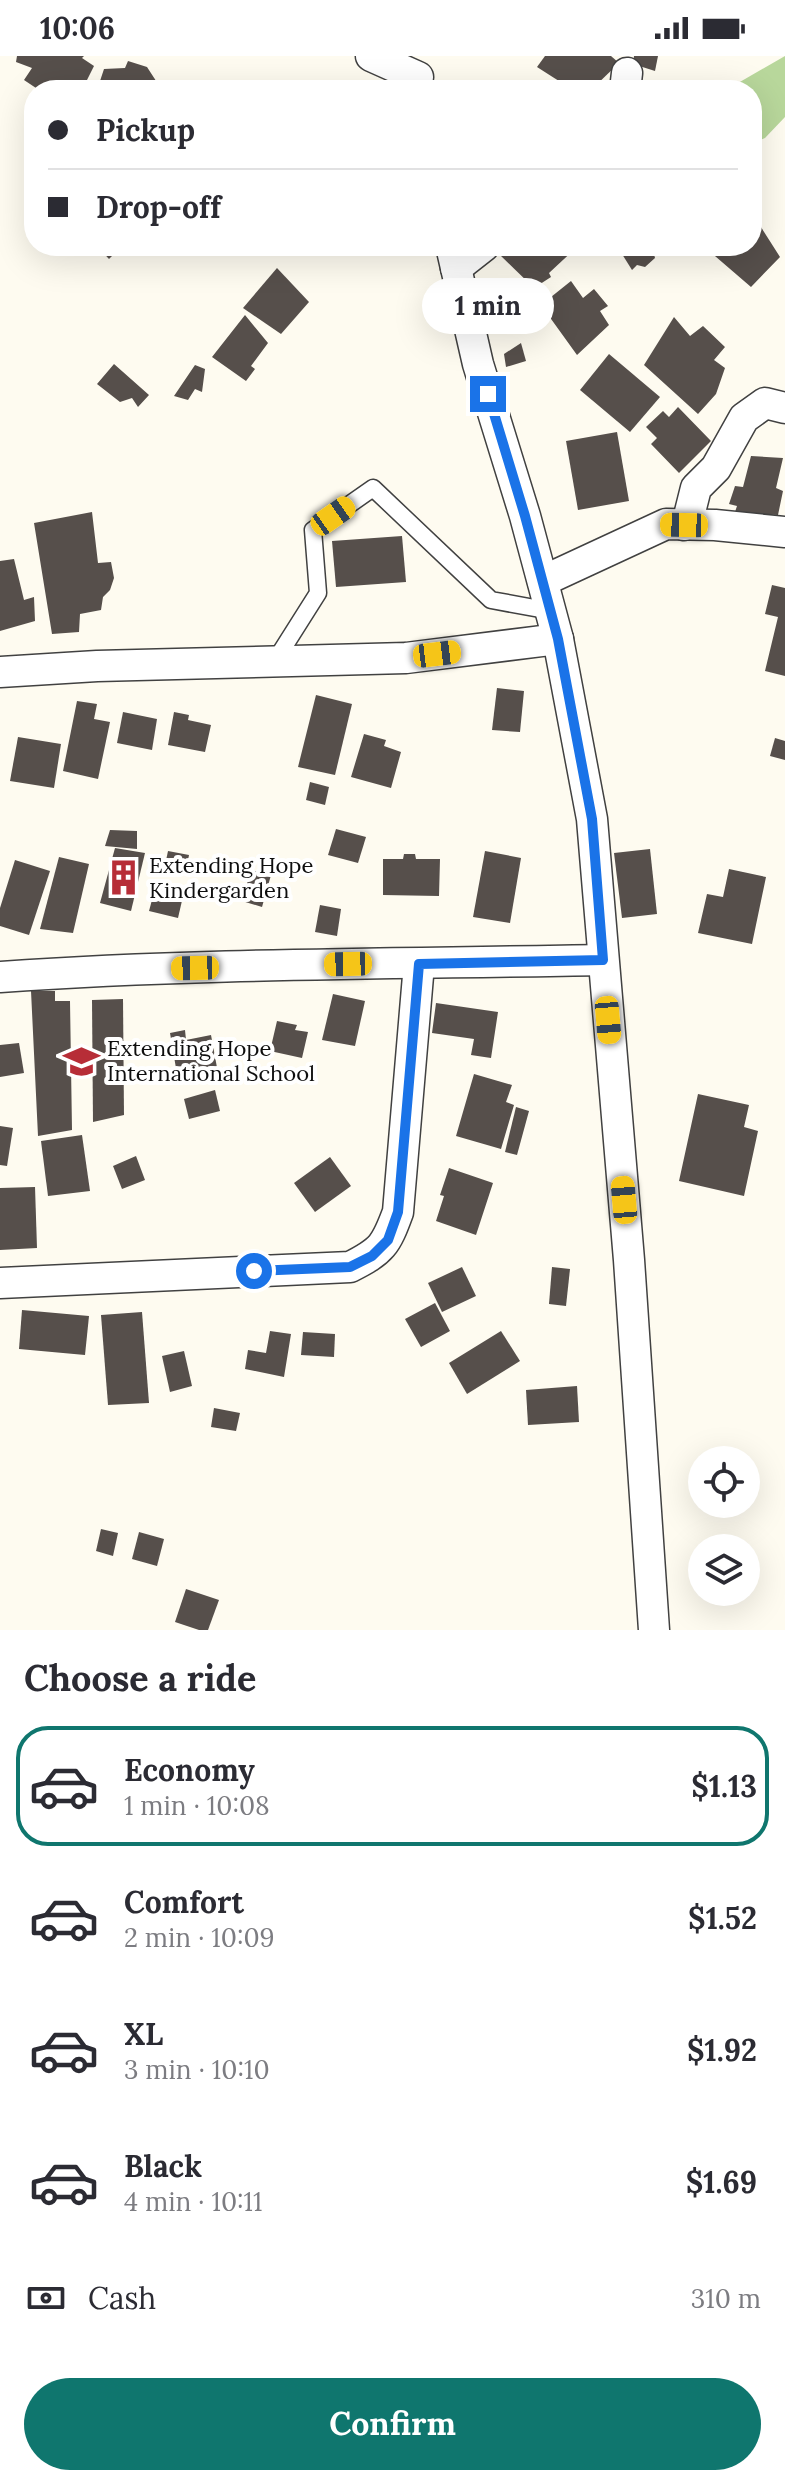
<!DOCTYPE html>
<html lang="en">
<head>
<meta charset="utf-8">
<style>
  :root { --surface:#fff; --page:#f2f2f3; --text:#2b2b33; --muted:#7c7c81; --line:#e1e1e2; --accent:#0f766e }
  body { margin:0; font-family:Lora,serif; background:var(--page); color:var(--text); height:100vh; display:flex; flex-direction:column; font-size:30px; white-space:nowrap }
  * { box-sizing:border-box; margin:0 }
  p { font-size:26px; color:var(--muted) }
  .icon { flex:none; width:44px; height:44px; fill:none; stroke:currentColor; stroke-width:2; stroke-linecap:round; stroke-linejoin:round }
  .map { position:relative; height:1574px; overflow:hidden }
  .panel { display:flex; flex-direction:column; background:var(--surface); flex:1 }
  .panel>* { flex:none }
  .guide { position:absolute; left:24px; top:24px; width:738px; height:176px; border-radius:32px; box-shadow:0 8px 32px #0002; display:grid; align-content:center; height:176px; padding:0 24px; background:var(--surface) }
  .controls { position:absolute; left:688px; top:1390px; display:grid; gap:16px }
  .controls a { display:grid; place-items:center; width:72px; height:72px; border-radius:50%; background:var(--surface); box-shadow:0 8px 32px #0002; font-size:40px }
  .end { position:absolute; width:36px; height:36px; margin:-18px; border:10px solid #1a73e8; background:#fff; box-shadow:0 0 0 4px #fff }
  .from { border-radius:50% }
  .bubble { position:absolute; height:56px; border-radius:28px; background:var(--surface); box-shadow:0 8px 32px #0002; font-size:26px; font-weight:700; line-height:56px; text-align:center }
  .car { position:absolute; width:24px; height:48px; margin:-24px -12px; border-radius:10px; box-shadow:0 0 6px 2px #0007; background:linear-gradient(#f5c518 24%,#345 0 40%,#f5c518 0 76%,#345 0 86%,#f5c518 0) }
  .guide b { display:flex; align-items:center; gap:28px; height:76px; font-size:30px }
  .guide b+b { border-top:2px solid var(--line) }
  .guide i { width:20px; height:20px; background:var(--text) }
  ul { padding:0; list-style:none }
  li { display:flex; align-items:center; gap:24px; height:120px; margin:0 16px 12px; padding:0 8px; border:4px solid transparent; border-radius:32px }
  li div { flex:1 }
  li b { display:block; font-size:30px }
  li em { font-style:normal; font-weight:700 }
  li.active { border-color:var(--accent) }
  li>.icon { width:72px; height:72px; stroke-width:1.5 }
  h2 { padding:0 24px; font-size:36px; line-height:96px }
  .pay { display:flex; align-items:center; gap:20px; height:88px; padding:0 24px; font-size:30px }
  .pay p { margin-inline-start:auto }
  .primary-button { display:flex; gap:16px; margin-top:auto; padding:16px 24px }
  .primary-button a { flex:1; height:92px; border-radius:48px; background:var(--accent); color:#fff; font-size:32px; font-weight:700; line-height:92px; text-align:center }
  .status { display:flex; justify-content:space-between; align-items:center; height:56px; padding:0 40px; background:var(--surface); direction:ltr }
  .status svg { height:22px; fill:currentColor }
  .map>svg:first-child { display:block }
  .forest { fill:#b8d79b }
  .building { fill:#564f4b }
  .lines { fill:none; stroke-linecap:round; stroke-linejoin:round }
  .service-casing { stroke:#414141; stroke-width:19 }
  .minor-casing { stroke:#414141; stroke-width:33 }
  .service { stroke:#fff; stroke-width:16 }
  .minor { stroke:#fff; stroke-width:30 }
  .route { stroke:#1a73e8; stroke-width:10 }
  .labels { text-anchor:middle; stroke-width:8; stroke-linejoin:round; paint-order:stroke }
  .poi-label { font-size:22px; fill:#0e0e0e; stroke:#fff; text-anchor:start }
</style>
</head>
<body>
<div class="status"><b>10:06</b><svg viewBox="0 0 49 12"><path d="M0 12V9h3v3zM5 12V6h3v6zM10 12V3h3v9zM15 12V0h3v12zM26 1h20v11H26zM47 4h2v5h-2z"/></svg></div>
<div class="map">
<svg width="785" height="1574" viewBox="0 0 785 1574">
  <rect width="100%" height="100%" fill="#fefbf0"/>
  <!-- forest -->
  <polygon class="forest" points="785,0 785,61 765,82 752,87 752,34 726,34"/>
  <!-- building -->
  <g class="building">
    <polygon points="17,0 84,0 82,2 94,10 82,34 39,34 24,24 32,12 16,6"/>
    <polygon points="545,0 611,0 619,7 591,34 573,34 537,11"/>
    <polygon points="634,0 658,0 655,15 633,8"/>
    <polygon points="128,5 147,11 160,31 159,34 97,34 104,13 125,12"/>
    <polygon points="752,157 780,201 751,231 708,194 711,190 752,190"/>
    <polygon points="97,190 122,190 109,203"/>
    <polygon points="507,190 578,190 549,217 551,221 534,232 500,199"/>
    <polygon points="617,190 652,190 655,202 645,211 637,209 632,214"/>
    <polygon points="277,212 309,246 281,278 243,252"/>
    <polygon points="571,225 583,242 594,233 608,250 600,255 609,269 577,299 541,249"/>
    <polygon points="245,259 268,287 251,310 255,313 246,325 212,301"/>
    <polygon points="674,261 690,280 703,270 725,291 714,304 725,312 716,338 698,358 644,309"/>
    <polygon points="521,287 526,305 506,311 504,298"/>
    <polygon points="609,298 660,341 630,376 580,334"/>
    <polygon points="114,308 149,339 138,351 132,342 120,346 97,328"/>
    <polygon points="195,309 205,313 202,336 195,333 188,344 174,340"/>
    <polygon points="678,351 711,385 679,417 651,388 657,382 646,371 663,355 669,361"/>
    <polygon points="617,376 629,445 578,454 566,385"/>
    <polygon points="751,400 783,402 776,432 783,435 778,459 735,456 737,450 729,448 735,430 743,431"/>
    <polygon points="92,456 98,507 111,506 114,522 110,534 103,541 101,554 80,558 79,576 52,578 34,467"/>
    <polygon points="402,480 406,526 336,531 332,485"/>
    <polygon points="14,503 24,544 34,541 35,565 0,575 0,505"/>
    <polygon points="772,529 785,532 785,620 765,615 778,561 765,558"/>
    <polygon points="497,632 524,635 520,676 492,674"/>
    <polygon points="316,639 352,648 335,719 298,711"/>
    <polygon points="77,645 97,648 94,663 110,666 98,723 63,715"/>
    <polygon points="123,656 157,663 152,694 117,687"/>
    <polygon points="174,656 189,659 188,664 211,669 205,696 168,689"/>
    <polygon points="364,678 386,684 384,690 401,696 391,732 351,721"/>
    <polygon points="18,681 61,688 54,732 10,725"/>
    <polygon points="775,682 785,685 785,704 770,700"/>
    <polygon points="310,726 329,731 325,749 306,744"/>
    <polygon points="336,773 366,781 358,807 328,799"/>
    <polygon points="110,774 137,775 137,793 105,790"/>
    <polygon points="115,792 145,797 131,855 100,847"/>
    <polygon points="650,793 657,858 622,862 614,797"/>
    <polygon points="168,795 189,799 185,819 164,814"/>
    <polygon points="485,795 521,802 510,867 473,861"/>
    <polygon points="404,798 415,798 416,803 440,803 439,840 383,839 383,803 403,803"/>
    <polygon points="59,801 89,808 73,877 40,873"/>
    <polygon points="15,804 50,815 29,879 0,870 0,852"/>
    <polygon points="729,813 766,821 752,888 698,877 707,838 723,841"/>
    <polygon points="251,814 271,819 262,851 242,845"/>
    <polygon points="156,829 184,836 178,862 149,855"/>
    <polygon points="320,849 341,853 337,880 315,876"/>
    <polygon points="31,935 55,935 55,945 70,945 72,1074 38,1080"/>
    <polygon points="333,938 365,945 355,990 322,984"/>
    <polygon points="123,943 124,1059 93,1066 92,944"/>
    <polygon points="436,947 498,956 491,1002 471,999 474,983 432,977"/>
    <polygon points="277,965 297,969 295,974 308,976 302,1002 270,995"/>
    <polygon points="185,974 186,984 211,979 218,1017 178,1024 170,977"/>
    <polygon points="19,987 24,1017 0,1021 0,989"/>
    <polygon points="474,1018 512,1029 506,1046 514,1049 501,1093 456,1080"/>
    <polygon points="215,1034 220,1055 189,1063 184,1043"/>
    <polygon points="698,1038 749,1049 744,1071 758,1075 744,1140 679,1125"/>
    <polygon points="516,1051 529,1055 517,1099 505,1096"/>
    <polygon points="0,1070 13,1072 7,1110 0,1109"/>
    <polygon points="82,1079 90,1135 48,1140 41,1085"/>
    <polygon points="136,1100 145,1124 122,1133 113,1110"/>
    <polygon points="330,1101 351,1130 315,1156 294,1127"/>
    <polygon points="449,1112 493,1127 476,1179 436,1165 444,1140 440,1139"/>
    <polygon points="35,1131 37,1192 0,1194 0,1132"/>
    <polygon points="462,1211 476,1240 442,1256 428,1227"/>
    <polygon points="552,1211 570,1213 566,1250 549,1248"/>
    <polygon points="435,1247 450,1275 421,1291 405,1263"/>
    <polygon points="22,1254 89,1260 85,1299 19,1293"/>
    <polygon points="142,1256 149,1347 108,1349 101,1259"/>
    <polygon points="270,1275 291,1278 284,1321 245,1313 248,1294 266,1297"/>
    <polygon points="501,1275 520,1305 467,1338 449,1307"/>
    <polygon points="303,1276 335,1278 334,1301 301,1299"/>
    <polygon points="184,1295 192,1330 170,1336 162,1300"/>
    <polygon points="577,1330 579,1366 528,1369 526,1334"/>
    <polygon points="214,1352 240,1357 236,1375 211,1371"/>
    <polygon points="101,1473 118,1477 113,1500 96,1495"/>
    <polygon points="139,1476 164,1483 157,1510 132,1503"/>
    <polygon points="186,1533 219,1544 208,1574 199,1574 175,1566"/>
  </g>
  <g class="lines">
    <defs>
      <polyline id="service" points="275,605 318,537 313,474 373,432 491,544 551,555"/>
      <g id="minor">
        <polyline points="371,0 418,21"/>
        <polyline points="625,34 627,17"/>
        <polyline points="451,190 478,308 525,460 558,583 592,763 629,1204 654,1574"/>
        <polyline points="456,212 484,190"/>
        <polyline points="684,469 689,460 696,432 716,412 744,362 765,347 785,352"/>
        <polyline points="543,525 666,468 715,469 785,476"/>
        <polyline points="0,616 97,610 406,602 558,583"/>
        <path d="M0,921C201,907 402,908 603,904"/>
        <path d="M0,1227L350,1211C382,1195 386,1189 398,1156L419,908"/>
      </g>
    </defs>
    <!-- service casing -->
    <use href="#service" class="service-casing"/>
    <!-- minor casing -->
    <use href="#minor" class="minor-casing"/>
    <!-- service -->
    <use href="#service" class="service"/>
    <!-- minor -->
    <use href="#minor" class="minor"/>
  </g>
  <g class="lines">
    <!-- route -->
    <polyline class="route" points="254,1215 350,1211 372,1200 388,1184 398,1156 419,908 603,904 592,763 558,583 525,460 488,338"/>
  </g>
  <!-- icons -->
  <defs>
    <symbol id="building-bare" viewBox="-9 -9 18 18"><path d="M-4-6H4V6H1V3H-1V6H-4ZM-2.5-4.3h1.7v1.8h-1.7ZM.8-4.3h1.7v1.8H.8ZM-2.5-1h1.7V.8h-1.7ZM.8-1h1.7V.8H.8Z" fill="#b72d37" stroke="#fff" stroke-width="2.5" paint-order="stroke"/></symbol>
    <symbol id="school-bare" viewBox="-9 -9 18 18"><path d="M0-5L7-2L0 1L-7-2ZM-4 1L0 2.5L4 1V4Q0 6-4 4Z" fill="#b72d37" stroke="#fff" stroke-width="2.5" paint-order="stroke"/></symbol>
  </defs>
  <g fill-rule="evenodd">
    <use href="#building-bare" x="98" y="796" width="51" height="51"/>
    <use href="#school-bare" x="56" y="980" width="51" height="51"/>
  </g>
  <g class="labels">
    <!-- poi labels -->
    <g class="poi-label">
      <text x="149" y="817">Extending Hope<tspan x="149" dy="25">Kindergarden</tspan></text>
      <text x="107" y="1000">Extending Hope<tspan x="107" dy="25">International School</tspan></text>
    </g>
  </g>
</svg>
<div class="controls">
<a><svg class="icon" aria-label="locate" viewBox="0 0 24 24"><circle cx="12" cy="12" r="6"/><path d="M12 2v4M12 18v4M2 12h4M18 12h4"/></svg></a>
<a><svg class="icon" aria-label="layers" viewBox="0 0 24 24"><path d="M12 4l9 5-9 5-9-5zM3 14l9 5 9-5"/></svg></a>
</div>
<i class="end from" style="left:254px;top:1215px"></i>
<i class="end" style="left:488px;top:338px"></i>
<div class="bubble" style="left:422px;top:222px;width:132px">1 min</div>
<i class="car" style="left:333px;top:460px;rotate:55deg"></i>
<i class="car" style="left:684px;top:469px;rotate:271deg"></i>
<i class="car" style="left:437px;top:598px;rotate:83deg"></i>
<i class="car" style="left:348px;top:908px;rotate:269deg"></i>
<i class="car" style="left:195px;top:912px;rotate:269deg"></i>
<i class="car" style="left:608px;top:964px;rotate:175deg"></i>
<i class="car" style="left:624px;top:1144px;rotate:355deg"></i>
<div class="guide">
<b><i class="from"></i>Pickup</b>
<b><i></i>Drop-off</b>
</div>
</div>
<section class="panel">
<h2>Choose a ride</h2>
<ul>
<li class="active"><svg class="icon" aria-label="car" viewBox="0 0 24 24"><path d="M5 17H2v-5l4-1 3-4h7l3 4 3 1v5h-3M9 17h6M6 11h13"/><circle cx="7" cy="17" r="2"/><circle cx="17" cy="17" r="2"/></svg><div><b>Economy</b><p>1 min · 10:08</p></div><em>$1.13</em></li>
<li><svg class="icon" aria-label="car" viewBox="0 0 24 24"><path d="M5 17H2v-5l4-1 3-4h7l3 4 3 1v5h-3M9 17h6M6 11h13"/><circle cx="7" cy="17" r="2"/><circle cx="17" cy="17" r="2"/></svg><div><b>Comfort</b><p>2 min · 10:09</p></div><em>$1.52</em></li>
<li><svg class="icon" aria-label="car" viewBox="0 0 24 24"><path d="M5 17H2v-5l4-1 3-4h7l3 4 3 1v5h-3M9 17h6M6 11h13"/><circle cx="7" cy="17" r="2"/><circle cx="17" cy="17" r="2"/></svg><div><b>XL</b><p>3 min · 10:10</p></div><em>$1.92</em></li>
<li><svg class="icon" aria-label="car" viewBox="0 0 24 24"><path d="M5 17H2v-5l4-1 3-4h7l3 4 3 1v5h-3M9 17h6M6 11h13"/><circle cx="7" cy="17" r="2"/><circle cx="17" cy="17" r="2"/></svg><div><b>Black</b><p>4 min · 10:11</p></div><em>$1.69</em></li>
</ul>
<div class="pay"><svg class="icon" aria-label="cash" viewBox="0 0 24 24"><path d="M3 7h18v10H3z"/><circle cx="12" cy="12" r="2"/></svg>Cash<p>310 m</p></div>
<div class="primary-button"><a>Confirm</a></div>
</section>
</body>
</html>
